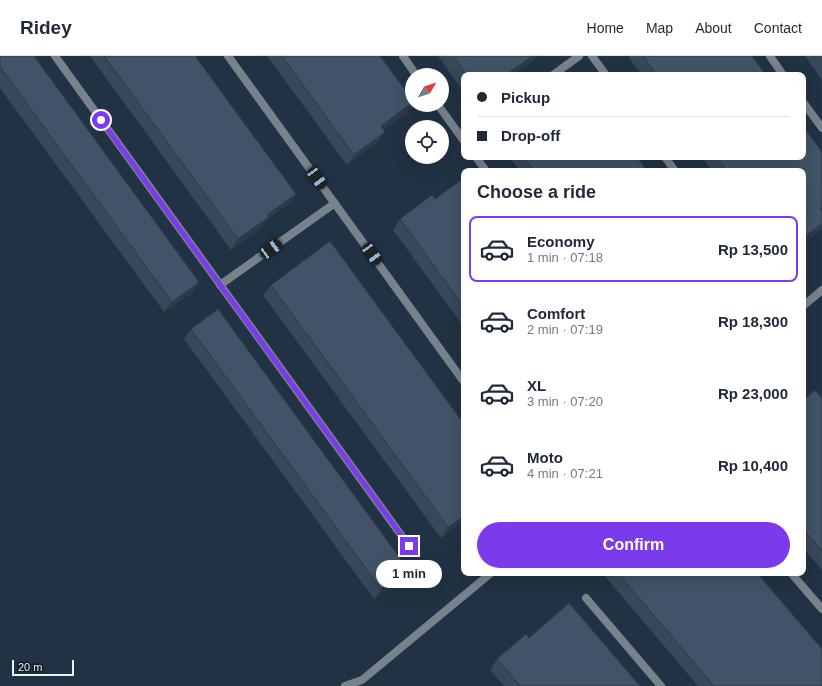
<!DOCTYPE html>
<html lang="en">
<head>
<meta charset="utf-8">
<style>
  :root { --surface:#fff; --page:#f6f6f7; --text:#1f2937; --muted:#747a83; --line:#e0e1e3; --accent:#7c3aed }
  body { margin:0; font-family:Arial,sans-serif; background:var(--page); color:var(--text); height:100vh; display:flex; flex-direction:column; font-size:15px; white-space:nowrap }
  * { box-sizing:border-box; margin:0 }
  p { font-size:13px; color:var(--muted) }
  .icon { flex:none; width:22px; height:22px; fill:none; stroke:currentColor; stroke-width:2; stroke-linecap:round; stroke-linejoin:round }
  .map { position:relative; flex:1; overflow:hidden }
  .details { position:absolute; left:461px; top:112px; width:345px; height:408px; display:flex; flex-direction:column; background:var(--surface); border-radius:8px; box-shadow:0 4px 16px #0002 }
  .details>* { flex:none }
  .top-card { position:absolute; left:461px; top:16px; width:345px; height:88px; border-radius:8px; box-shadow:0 4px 16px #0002; display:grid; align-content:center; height:88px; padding:0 16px; background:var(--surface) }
  .needle { width:26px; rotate:51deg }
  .fabs { position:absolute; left:405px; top:12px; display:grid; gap:8px }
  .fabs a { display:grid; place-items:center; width:44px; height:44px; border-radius:50%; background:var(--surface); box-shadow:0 4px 16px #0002; font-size:20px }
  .scale { position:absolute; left:12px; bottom:10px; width:62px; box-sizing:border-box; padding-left:4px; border:2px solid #e8f3ff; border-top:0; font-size:11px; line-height:14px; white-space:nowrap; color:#e8f3ff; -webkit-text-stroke:3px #111921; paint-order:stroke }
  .end { position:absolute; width:18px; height:18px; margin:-9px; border:5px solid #7c3aed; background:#fff; box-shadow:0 0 0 2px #fff }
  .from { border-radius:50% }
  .bubble { position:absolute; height:28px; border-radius:14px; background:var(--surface); box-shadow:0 4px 16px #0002; font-size:13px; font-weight:800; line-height:28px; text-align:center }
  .car { position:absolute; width:12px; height:24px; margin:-12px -6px; border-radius:5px; box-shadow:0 0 3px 1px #0007; background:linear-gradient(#222 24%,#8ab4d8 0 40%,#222 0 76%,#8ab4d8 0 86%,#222 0) }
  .top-card b { display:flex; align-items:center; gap:14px; height:38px; font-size:15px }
  .top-card b+b { border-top:1px solid var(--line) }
  .top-card i { width:10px; height:10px; background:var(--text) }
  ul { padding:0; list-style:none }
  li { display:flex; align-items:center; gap:12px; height:66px; margin:0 8px 6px; padding:0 8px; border:2px solid transparent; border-radius:8px }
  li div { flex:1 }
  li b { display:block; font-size:15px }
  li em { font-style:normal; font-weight:800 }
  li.selected { border-color:var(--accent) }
  li>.icon { width:36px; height:36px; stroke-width:1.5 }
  h2 { padding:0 16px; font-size:18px; line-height:48px }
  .primary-button { display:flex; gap:8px; margin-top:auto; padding:8px 16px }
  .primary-button a { flex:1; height:46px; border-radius:24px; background:var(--accent); color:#fff; font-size:16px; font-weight:800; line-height:46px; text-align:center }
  header { display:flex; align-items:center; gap:24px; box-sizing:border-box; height:56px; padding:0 20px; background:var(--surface); border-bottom:1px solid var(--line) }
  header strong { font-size:19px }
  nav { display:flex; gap:22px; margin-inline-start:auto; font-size:14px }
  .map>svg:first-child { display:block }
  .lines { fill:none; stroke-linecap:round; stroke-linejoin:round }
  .street { stroke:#78828a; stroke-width:8 }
  .wall { fill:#384759 }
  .shaded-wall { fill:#2e3a48 }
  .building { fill:#415367; stroke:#2e3a48 }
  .route { stroke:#7c3aed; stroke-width:5 }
</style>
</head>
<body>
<header>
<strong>Ridey</strong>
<nav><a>Home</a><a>Map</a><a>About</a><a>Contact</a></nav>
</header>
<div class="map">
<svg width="822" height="630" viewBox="0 0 822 630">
  <rect width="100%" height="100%" fill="#213244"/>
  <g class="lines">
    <!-- street -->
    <g class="street">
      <polyline points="55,0 409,490"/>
      <polyline points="228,0 464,326"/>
      <polyline points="403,0 416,19"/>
      <polyline points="592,0 606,19"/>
      <polyline points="770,0 783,19"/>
      <polyline points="553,19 579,0"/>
      <polyline points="803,46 822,72"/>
      <polyline points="438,49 464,85"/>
      <polyline points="476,101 486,115"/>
      <polyline points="665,101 675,115"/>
      <polyline points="220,229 335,147"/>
      <polyline points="803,250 822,234"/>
      <polyline points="791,517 822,553"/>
      <polyline points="586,542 661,630"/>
      <polyline points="345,630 362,624 491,517"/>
    </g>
  </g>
  <!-- wall -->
  <g class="wall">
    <polygon points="0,0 199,226 192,237 164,256 0,32"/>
    <polygon points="90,0 195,0 296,138 289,148 266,164 262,171 231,194"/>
    <polygon points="267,0 380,0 407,56 383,74 378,86 347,109"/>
    <polygon points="438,0 539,0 513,19 464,19 464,36"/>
    <polygon points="630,0 752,0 766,19 642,19 629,2"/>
    <polygon points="805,0 822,0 822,24"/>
    <polygon points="511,101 637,101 647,115 520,115 510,102"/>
    <polygon points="702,101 803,101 821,174 803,187 803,115 712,115"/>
    <polygon points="464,122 464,271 393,174 400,163 435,143"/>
    <polygon points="271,229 464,465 441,482 263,239"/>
    <polygon points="191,273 401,523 374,543 184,283"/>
    <polygon points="822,342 822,514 803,492 803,345"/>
    <polygon points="603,517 757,517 822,630 698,630 603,518"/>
    <polygon points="529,582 640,630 504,630 490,614 497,603"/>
  </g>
  <!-- shaded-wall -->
  <g class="shaded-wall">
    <polygon points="532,0 539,0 513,19 506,19"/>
    <polygon points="412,47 412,49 407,56 374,81 381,70"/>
    <polygon points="385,76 378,86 347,109 354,99"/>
    <polygon points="296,138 289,148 266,164 262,171 231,194 238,183 267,159"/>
    <polygon points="822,168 822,173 821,174 803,187 803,182"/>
    <polygon points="199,226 192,237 164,256 172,246"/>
    <polygon points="464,460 464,465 441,482 448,471"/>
    <polygon points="408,513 401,523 374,543 381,533"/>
  </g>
  <!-- building -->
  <g class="building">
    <polygon points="0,0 34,0 199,226 172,246 0,11"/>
    <polygon points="104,0 195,0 296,138 267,159 269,161 238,183"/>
    <polygon points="282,0 380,0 412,43 412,47 381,70 385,76 354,99"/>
    <polygon points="453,0 532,0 506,19 467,19"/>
    <polygon points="643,0 752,0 766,19 657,19"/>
    <polygon points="803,70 822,96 822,152 820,153 822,155 822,168 803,182 803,115 727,115 717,101 803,101"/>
    <polygon points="524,101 637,101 647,115 535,115"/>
    <polygon points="464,122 464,251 400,163 432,139 435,143"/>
    <polygon points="330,185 464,368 464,460 448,471 271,229"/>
    <polygon points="218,253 408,513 381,533 191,273"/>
    <polygon points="815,334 822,342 822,495 803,473 803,345"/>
    <polygon points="618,517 757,517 822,593 822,630 714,630"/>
    <polygon points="569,547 640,630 520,630 497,603 526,578 529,582"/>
  </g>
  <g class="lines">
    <!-- route -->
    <polyline class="route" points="101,64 409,490"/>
  </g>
</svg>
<div class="fabs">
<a><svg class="needle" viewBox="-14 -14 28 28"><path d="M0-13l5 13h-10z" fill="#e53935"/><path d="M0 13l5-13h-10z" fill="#747a83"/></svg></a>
<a><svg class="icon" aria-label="locate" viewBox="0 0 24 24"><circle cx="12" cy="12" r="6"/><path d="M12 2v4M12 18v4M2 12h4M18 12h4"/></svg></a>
</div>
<div class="scale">20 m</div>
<i class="end from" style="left:101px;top:64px"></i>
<i class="end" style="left:409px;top:490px"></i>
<div class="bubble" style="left:376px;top:504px;width:66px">1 min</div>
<i class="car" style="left:317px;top:122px;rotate:144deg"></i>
<i class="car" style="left:271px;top:193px;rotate:54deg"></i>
<i class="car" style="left:372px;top:198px;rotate:144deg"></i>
<div class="top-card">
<b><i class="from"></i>Pickup</b>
<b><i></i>Drop-off</b>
</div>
<section class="details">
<h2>Choose a ride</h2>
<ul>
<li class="selected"><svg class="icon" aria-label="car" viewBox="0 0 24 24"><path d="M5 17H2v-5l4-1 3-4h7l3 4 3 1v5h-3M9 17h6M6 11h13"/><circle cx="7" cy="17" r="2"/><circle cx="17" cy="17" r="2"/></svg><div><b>Economy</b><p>1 min · 07:18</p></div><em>Rp 13,500</em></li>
<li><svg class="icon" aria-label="car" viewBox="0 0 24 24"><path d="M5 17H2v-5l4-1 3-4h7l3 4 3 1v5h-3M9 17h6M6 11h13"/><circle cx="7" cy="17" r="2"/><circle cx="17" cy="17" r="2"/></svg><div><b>Comfort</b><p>2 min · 07:19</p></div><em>Rp 18,300</em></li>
<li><svg class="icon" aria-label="car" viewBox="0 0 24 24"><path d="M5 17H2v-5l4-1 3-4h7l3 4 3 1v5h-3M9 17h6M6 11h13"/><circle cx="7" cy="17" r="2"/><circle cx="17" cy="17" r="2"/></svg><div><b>XL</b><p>3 min · 07:20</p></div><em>Rp 23,000</em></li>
<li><svg class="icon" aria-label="car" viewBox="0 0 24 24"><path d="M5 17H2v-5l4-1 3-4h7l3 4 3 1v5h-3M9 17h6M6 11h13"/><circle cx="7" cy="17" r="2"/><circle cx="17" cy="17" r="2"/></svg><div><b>Moto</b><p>4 min · 07:21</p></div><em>Rp 10,400</em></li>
</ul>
<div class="primary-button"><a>Confirm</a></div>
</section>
</div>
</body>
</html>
